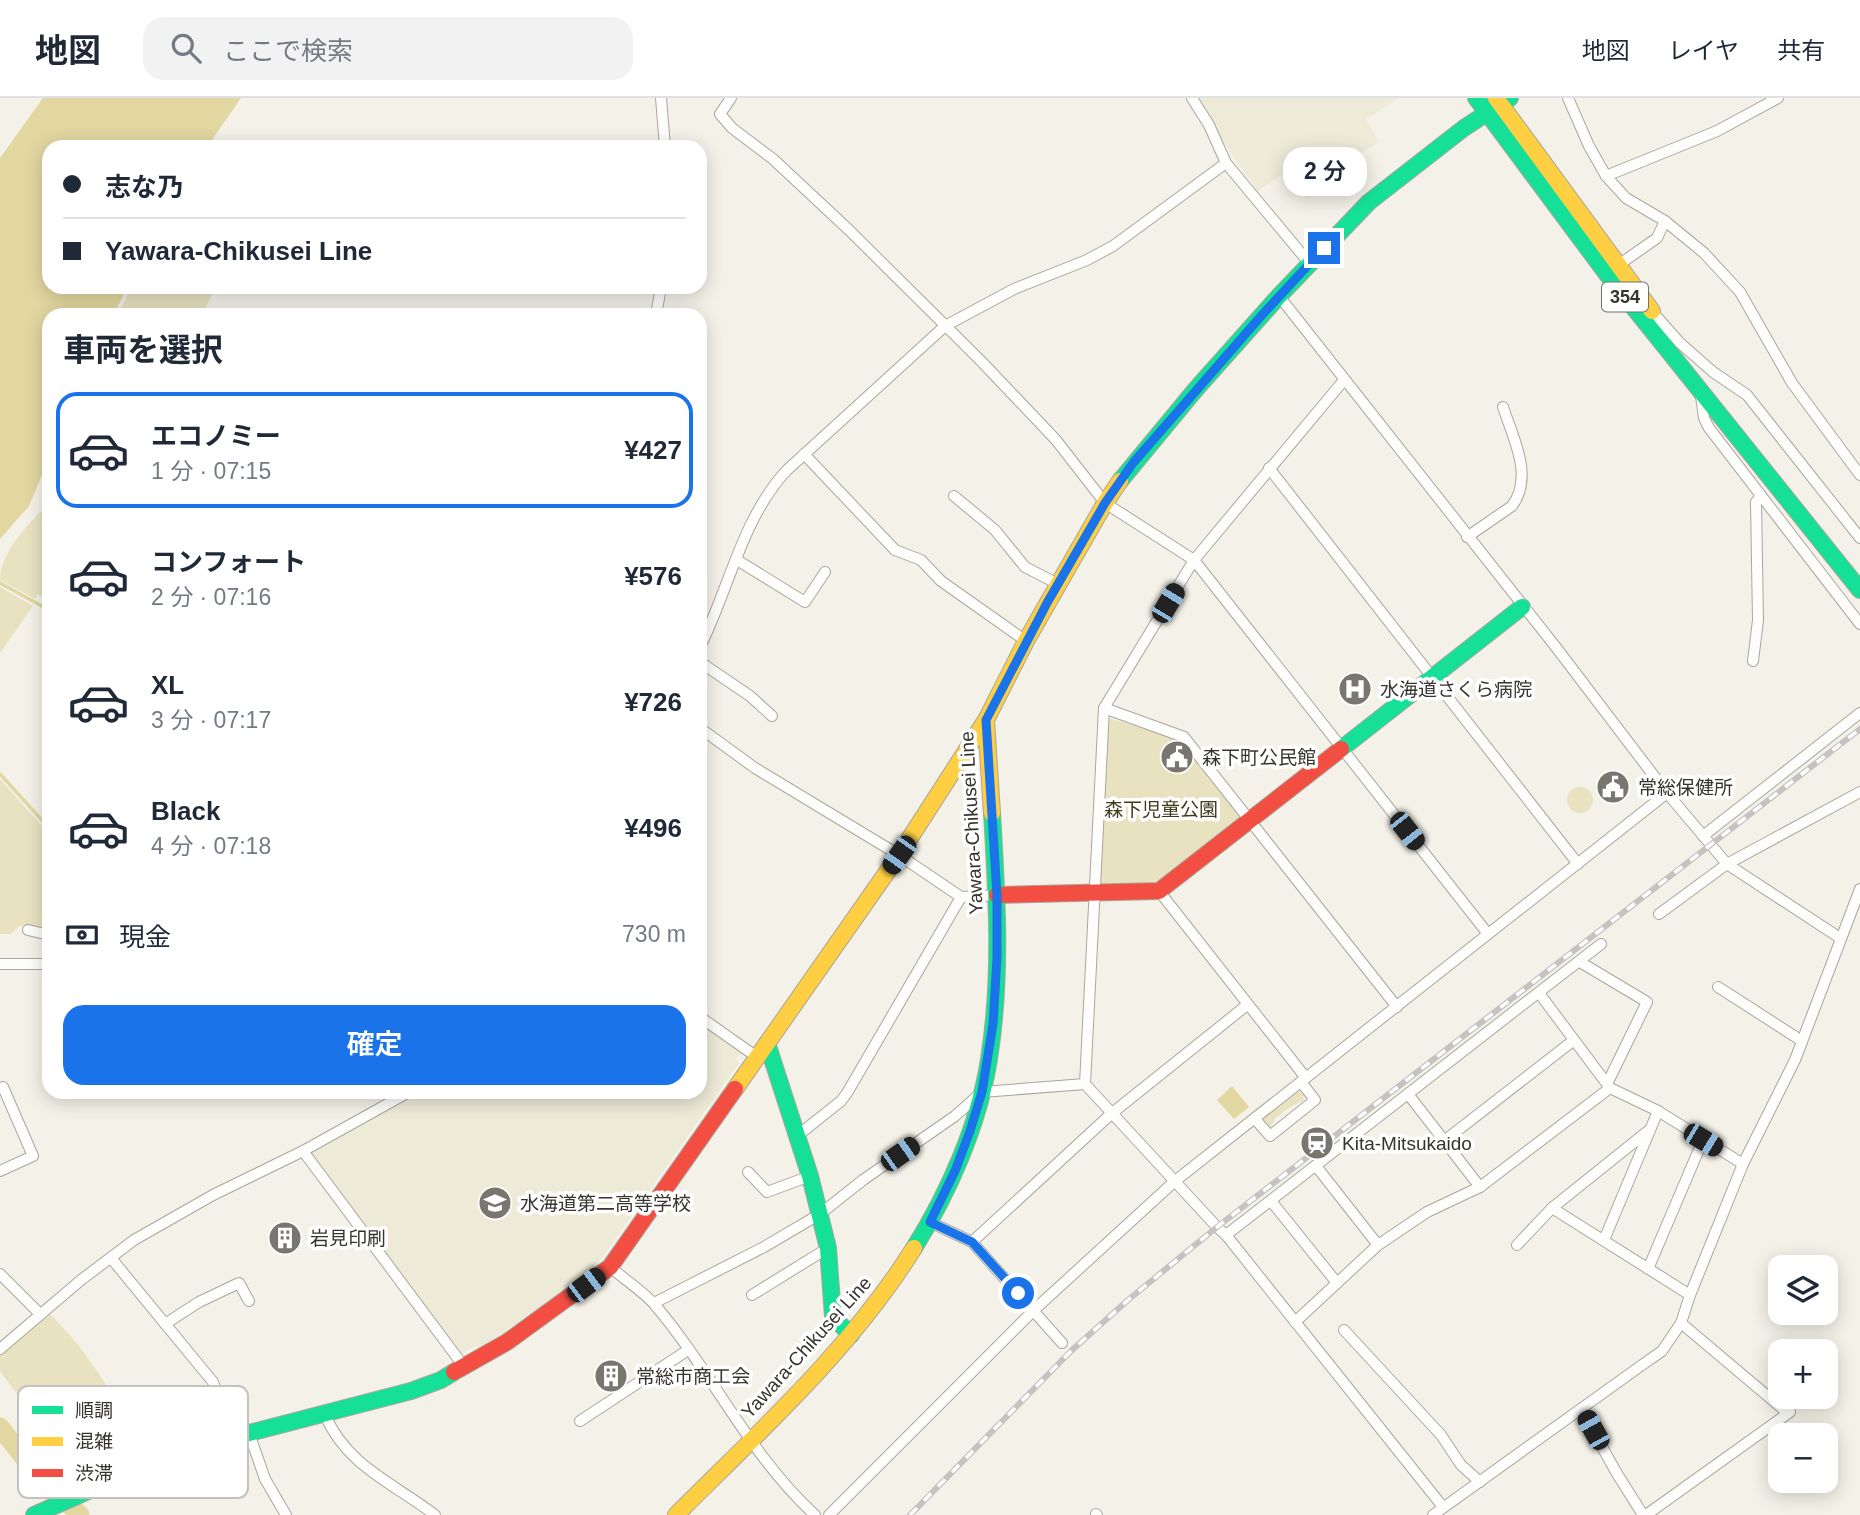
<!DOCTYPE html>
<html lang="ja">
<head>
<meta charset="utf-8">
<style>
  :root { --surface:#fff; --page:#f2f2f3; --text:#1f2937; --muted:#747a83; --line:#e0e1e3; --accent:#1a73e8 }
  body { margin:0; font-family:Helvetica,"Noto Sans JP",sans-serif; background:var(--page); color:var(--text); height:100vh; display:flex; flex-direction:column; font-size:26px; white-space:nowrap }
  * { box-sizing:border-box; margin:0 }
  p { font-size:23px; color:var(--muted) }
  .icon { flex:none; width:38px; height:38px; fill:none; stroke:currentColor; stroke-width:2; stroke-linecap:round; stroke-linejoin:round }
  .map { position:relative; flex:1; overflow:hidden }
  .drawer { position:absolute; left:42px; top:210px; width:665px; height:791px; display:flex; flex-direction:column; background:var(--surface); border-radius:21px; box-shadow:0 4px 18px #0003 }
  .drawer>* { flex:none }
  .banner { position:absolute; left:42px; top:42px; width:665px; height:154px; border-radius:21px; box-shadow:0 4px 18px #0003; display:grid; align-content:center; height:154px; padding:0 21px; background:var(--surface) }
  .tools { position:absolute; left:1768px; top:1157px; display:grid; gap:14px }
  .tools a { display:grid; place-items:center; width:70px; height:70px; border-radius:14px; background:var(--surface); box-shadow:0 4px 18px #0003; font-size:35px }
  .end { position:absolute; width:32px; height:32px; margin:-16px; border:9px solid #1a73e8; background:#fff; box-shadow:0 0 0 4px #fff }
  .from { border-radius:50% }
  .bubble { position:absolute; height:49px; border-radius:21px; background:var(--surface); box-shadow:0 4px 18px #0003; font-size:23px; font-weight:600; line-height:49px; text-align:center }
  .car { position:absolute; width:21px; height:42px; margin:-21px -10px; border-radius:9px; box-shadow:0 0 5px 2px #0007; background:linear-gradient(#222 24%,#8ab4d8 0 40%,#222 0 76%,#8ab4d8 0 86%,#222 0) }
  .banner b { display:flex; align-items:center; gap:24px; height:66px; font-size:26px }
  .banner b+b { border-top:2px solid var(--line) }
  .banner i { width:18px; height:18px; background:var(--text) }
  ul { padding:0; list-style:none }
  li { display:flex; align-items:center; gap:21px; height:116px; margin:0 14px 10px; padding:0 7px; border:4px solid transparent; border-radius:21px }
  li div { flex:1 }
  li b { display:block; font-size:26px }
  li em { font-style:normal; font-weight:600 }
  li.on { border-color:var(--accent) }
  li>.icon { width:63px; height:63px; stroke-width:1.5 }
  h2 { padding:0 21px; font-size:32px; line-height:84px }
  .pay { display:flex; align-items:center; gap:18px; height:77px; padding:0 21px; font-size:26px }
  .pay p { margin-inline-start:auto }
  .action { display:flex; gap:14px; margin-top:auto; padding:14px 21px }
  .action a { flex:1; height:80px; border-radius:21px; background:var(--accent); color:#fff; font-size:28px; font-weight:600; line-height:80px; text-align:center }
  header { display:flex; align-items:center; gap:42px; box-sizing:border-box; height:98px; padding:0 35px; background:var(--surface); border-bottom:2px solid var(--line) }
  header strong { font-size:33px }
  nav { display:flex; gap:38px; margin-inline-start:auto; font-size:24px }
  .search { width:490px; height:63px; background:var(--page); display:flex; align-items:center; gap:18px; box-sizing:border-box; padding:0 24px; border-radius:21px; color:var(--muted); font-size:26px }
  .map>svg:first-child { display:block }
  .built { fill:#edead8 }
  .green { fill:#e8e2c1 }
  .water { fill:#e2d7a1 }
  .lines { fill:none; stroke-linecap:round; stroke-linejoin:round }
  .stream { stroke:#e2d7a1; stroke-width:3.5 }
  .river { stroke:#e2d7a1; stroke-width:19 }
  .street-casing { stroke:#a8a69e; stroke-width:12 }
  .fast-casing { stroke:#a8a69e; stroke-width:18 }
  .slow-casing { stroke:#a8a69e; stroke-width:18 }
  .jam-casing { stroke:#a8a69e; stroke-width:18 }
  .street { stroke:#fdfdfc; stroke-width:10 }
  .fast { stroke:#16e098; stroke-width:16 }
  .slow { stroke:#ffcf43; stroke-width:16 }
  .jam { stroke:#f24e42; stroke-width:16 }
  .rail-casing { stroke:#c4c3c1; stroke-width:6 }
  .rail { stroke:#fff; stroke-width:3.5; stroke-dasharray:10; stroke-linecap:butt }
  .route { stroke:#1a73e8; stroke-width:9 }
  .labels { text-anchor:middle; stroke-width:7; stroke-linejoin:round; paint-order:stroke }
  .shield { fill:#fff; stroke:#72716c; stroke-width:2 }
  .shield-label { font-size:18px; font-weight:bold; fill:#36342d }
  .poi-label { font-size:19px; fill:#36342d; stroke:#fff; text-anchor:start }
  .park-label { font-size:19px; fill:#413a19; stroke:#fff }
  .street-label { font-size:19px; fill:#36342d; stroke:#fff }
  .key { fill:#fff; stroke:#c3c2c0; stroke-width:2 }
  .key-label { font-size:19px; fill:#36342d }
</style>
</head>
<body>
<header>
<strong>地図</strong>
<div class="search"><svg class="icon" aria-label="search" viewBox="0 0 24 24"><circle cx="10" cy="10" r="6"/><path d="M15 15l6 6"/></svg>ここで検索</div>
<nav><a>地図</a><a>レイヤ</a><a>共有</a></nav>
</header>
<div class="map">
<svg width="1860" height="1417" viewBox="0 0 1860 1417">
  <rect width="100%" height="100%" fill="#f4f2e8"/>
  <!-- built -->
  <g class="built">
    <polygon points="1197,0 1399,0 1366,21 1379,44 1338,69 1343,80 1307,101 1289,72 1258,93 1232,57"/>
    <polygon points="700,924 742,954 735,962 739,965 602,1160 586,1178 567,1192 479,1250 476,1247 461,1257 310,1053 419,994 700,994"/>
  </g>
  <!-- green -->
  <g class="green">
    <polygon points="131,189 216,189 202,217 118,217"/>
    <path d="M49,405V499L48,502L38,496L35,501L0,482C0,453 30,425 49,405Z"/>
    <polygon points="0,489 33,508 0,555"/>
    <polygon points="1109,620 1179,641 1242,721 1158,788 1099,788"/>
    <polygon points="0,681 49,736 49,829 20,828 11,836 0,836"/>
    <circle cx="1580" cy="702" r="13"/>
    <path d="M1297,993L1303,996L1304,1002C1292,1009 1275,1015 1271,1029H1267L1263,1020Z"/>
    <path d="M48,1215C80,1243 102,1281 125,1316L61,1348L25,1307L0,1273V1255Z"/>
  </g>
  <!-- water -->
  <g class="water">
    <polygon points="43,0 241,0 207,49 49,49 49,189 127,189 114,217 49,217 49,360 29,408 0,441 0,60"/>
    <polygon points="1232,988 1249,1009 1234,1021 1217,1002"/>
  </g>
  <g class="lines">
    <!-- stream -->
    <g class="stream">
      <polyline points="0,485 49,512"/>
      <polyline points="0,676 49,730"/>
    </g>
    <!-- river -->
    <polyline class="river" points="0,1329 35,1374 80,1417"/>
    <defs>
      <g id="street">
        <polyline points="661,0 665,49"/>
        <polyline points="731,0 720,16 732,30 773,61 849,132 982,264 1056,342 1105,405 1194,462 1488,836"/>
        <polyline points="1192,0 1209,27 1226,65 1310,166"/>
        <polyline points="1568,0 1589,48 1606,78 1626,100 1665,123 1704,155 1740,194 1792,285 1860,377"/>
        <polyline points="1606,78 1717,33 1778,0"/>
        <polyline points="1617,168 1657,140 1665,123"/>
        <polyline points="1279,198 1555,548 1667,695 1727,766 1840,840"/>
        <polyline points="656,217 661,189"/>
        <polyline points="1658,220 1680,245 1713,274 1747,297 1860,440"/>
        <polyline points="1344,282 1194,462 1104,610 1085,986 1217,1129 1226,1137 1443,1409"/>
        <polyline points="1701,298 1704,320 1709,330 1860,526"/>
        <polyline points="804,356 895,452 921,462 941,483 1026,543"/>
        <polyline points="1269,370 1578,766"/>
        <polyline points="954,398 995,432 1025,469 1058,486"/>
        <path d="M1467,439L1512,408C1534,378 1513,340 1503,309"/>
        <polyline points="737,462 805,504 825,474"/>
        <path d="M700,549C729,491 742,420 787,372L945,228L1014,191L1087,162L1113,148L1226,65"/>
        <polyline points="1753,563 1758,522 1756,404 1761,398"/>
        <polyline points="700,564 750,598 772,618"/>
        <polyline points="1104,610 1184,639 1397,909"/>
        <polyline points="700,630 755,670 899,757 961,799 997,797"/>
        <polyline points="1703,738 1860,615"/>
        <polyline points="1159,793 1306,980"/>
        <polyline points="1659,816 1727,766 1860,694"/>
        <polyline points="28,832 49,837"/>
        <polyline points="1580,864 1647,904 1608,984"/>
        <polyline points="0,866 49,866"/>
        <polyline points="1718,889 1802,943"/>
        <polyline points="1539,895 1610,990 1658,1013 1743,1066"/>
        <polyline points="700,919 757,959"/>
        <polyline points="1408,996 1480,1089"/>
        <polyline points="1255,1021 1270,1038 1315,1002 1301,984"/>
        <polyline points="797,1038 841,1003 847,995 961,799"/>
        <polyline points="1444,1043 1574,942"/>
        <polyline points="303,1053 465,1270"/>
        <polyline points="1316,1068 1378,1147"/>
        <polyline points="0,1073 33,1058 3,989"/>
        <polyline points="748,1074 767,1094 810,1078"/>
        <polyline points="1271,1103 1337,1185"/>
        <polyline points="1552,1110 1690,1197"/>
        <polyline points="930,1124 972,1144 1062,1245"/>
        <polyline points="1226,1137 1601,846"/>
        <polyline points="1604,1142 1658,1013"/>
        <polyline points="972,1144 1111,1016 1247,907"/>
        <polyline points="1517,1147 1552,1110 1648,1033"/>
        <polyline points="111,1160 213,1284 233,1340"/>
        <path d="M610,1169C624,1181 643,1193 655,1207C712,1274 750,1358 815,1417"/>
        <polyline points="1648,1171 1703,1042"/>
        <polyline points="0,1176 40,1216"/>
        <polyline points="752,1197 828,1150"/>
        <polyline points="654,1205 764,1149 820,1116 863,1082 955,1018 982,994 1085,986"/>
        <polyline points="1295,1224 1378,1147 1427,1114 1480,1089 1610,990"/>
        <polyline points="165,1226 199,1204 239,1185 249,1203"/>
        <polyline points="1344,1232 1441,1337 1461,1367 1480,1384"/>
        <polyline points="0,1251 81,1182 134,1142 213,1097 303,1053 409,994"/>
        <polyline points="1581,1311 1616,1374 1643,1417"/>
        <path d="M325,1317C347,1368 393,1385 435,1417"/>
        <polyline points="580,1323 688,1252"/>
        <polyline points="249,1335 265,1381 286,1417"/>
        <polyline points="1096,1416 1097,1417"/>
        <polyline points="829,1417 1034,1212 1175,1083 1667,695"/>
        <polyline points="1433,1417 1642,1267 1662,1253 1681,1225 1690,1197 1743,1066 1795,962 1860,791"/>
        <polyline points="1646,1417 1790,1314 1783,1311 1681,1225"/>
      </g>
      <g id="fast">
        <polyline points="1476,0 1606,175 1860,492"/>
        <polyline points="1120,383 1196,291 1279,198 1369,104 1464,30 1510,0"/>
        <polyline points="1341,651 1522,509"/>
        <polyline points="767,945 810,1078 828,1150 833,1219 851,1237"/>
        <path d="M914,1150C949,1094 979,1026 989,961C1002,880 997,797 992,715"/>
        <polyline points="34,1417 129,1375 249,1335 411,1293 441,1282 454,1274"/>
      </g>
      <g id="slow">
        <polyline points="1496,0 1652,213"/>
        <polyline points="992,715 986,622 1026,543 1105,405 1120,383"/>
        <polyline points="735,991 899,757 986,622"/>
        <path d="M676,1417C760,1333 851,1251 914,1150"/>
      </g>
      <g id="jam">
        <polyline points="997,797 1159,793 1341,651"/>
        <polyline points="454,1274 507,1244 610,1169 735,991"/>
      </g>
    </defs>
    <!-- street casing -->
    <use href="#street" class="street-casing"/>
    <!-- fast casing -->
    <use href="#fast" class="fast-casing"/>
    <!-- slow casing -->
    <use href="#slow" class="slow-casing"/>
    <!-- jam casing -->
    <use href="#jam" class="jam-casing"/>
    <!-- street -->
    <use href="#street" class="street"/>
    <!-- fast -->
    <use href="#fast" class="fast"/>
    <!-- slow -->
    <use href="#slow" class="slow"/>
    <!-- jam -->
    <use href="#jam" class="jam"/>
    <defs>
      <polyline id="rail" points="910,1417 1071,1253 1128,1202 1217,1129 1860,631"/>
    </defs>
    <!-- rail casing -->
    <use href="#rail" class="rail-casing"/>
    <!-- rail -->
    <use href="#rail" class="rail"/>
  </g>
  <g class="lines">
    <!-- route -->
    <polyline class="route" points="1018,1195 972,1144 930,1124 955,1073 970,1033 982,994 993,926 997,860 997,797 986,622 1047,505 1105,405 1133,365 1262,217 1324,150"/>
  </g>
  <!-- icons -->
  <defs>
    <symbol id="hospital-disc" viewBox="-11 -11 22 22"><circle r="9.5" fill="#78766e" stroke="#fff"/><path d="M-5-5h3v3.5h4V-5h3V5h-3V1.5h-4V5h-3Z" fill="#fff"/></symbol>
    <symbol id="civic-disc" viewBox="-11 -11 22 22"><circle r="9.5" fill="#78766e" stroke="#fff"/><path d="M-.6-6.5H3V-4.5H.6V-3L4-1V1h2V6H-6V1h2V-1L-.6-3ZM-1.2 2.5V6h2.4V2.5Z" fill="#fff"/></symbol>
    <symbol id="station-disc" viewBox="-11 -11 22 22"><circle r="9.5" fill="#78766e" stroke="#fff"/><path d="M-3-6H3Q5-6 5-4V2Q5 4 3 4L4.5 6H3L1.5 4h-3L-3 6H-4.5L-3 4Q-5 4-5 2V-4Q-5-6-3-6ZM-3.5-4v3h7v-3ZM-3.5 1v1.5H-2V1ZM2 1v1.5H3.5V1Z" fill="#fff"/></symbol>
    <symbol id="school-disc" viewBox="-11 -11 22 22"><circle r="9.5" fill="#78766e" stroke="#fff"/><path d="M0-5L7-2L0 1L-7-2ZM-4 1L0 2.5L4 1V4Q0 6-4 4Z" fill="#fff"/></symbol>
    <symbol id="building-disc" viewBox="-11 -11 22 22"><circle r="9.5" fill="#78766e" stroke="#fff"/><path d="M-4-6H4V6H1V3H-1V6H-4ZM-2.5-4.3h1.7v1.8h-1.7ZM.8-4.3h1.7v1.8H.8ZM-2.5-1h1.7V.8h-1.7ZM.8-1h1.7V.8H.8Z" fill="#fff"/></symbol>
  </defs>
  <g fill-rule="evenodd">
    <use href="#hospital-disc" x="1336" y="572" width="38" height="38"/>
    <use href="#civic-disc" x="1158" y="640" width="38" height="38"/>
    <use href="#civic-disc" x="1594" y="670" width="38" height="38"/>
    <use href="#station-disc" x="1298" y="1026" width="38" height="38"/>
    <use href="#school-disc" x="476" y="1086" width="38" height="38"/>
    <use href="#building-disc" x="266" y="1121" width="38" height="38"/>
    <use href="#building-disc" x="592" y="1259" width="38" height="38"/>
  </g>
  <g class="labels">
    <!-- shield labels -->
    <rect class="shield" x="1602" y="184.5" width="46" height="29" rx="5"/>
    <g class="shield-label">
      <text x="1625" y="205">354</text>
    </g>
    <!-- poi labels -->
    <g class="poi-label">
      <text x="1380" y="598">水海道さくら病院</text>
      <text x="1202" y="666">森下町公民館</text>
      <text x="1638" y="696">常総保健所</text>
      <text x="1342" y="1052">Kita-Mitsukaido</text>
      <text x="520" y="1112">水海道第二高等学校</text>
      <text x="310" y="1147">岩見印刷</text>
      <text x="636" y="1285">常総市商工会</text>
    </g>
    <!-- park labels -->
    <g class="park-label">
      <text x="1161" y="718">森下児童公園</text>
    </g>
    <!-- street labels -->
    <g class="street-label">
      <text transform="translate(971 725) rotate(-93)" y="7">Yawara-Chikusei Line</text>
      <text transform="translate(806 1249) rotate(-48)" y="7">Yawara-Chikusei Line</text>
    </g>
  </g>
  <!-- legend -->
  <rect x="18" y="1288" width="230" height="112" rx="10" class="key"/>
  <rect x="32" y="1308" width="31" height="8" fill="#16e098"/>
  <rect x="32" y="1339" width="31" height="9" fill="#ffcf43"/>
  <rect x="32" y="1371" width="31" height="8" fill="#f24e42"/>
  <g class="key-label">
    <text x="75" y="1319">順調</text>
    <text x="75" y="1350">混雑</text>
    <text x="75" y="1382">渋滞</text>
  </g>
</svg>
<div class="tools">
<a><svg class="icon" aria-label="layers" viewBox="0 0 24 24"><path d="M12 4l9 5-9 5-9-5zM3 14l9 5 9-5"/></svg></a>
<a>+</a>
<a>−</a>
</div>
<i class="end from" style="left:1018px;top:1195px"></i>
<i class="end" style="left:1324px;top:150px"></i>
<div class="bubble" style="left:1283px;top:49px;width:84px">2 分</div>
<i class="car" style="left:1168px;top:505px;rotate:31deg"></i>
<i class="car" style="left:1407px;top:733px;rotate:142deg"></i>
<i class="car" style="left:899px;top:757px;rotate:215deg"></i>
<i class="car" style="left:1703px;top:1042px;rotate:121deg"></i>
<i class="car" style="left:900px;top:1056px;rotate:55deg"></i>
<i class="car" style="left:586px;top:1187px;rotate:53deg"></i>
<i class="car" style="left:1593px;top:1332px;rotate:331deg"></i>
<div class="banner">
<b><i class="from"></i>志な乃</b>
<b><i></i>Yawara-Chikusei Line</b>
</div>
<section class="drawer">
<h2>車両を選択</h2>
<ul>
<li class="on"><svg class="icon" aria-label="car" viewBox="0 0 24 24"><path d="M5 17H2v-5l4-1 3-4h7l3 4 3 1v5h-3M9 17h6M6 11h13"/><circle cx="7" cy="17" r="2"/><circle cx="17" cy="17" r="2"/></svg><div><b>エコノミー</b><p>1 分 · 07:15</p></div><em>¥427</em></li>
<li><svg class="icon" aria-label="car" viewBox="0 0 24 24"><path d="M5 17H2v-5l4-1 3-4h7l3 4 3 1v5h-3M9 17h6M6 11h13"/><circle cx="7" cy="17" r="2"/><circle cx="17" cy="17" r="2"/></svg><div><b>コンフォート</b><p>2 分 · 07:16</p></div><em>¥576</em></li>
<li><svg class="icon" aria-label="car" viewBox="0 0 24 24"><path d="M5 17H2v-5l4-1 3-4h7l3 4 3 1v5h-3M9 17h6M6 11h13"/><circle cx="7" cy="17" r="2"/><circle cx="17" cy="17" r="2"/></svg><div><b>XL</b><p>3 分 · 07:17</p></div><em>¥726</em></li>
<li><svg class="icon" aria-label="car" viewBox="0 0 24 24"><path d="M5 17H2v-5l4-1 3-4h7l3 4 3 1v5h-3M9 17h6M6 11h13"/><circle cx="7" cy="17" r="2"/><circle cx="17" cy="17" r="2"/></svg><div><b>Black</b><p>4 分 · 07:18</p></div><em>¥496</em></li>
</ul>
<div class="pay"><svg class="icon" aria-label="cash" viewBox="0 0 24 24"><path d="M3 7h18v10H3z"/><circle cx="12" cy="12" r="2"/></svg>現金<p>730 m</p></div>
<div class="action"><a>確定</a></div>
</section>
</div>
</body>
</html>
